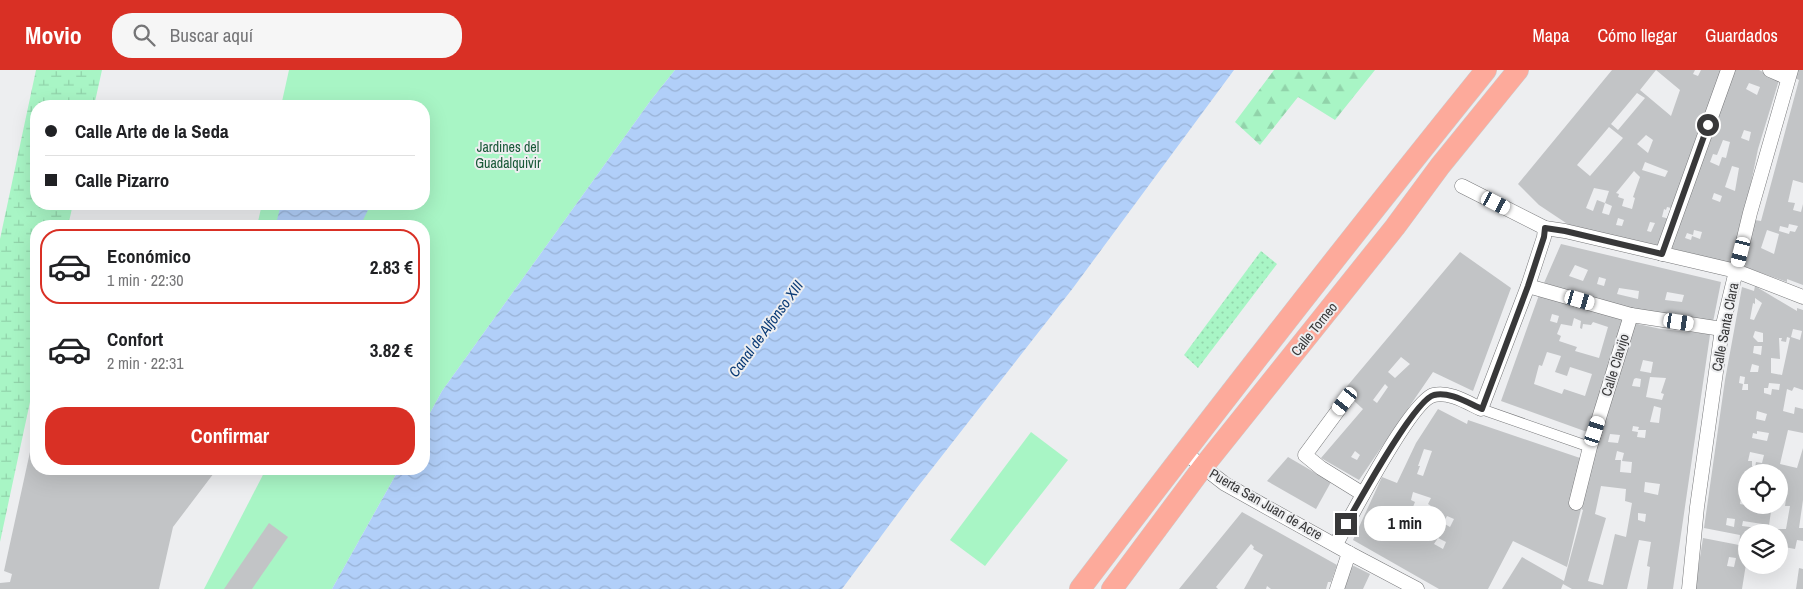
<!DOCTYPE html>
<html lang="es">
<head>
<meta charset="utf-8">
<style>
  :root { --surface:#fff; --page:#f6f6f6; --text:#202124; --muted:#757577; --line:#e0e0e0; --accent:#d93025 }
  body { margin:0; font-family:"Archivo Narrow",sans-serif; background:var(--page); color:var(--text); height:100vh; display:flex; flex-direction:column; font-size:19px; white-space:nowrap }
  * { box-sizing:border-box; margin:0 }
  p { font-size:16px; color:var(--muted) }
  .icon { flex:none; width:28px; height:28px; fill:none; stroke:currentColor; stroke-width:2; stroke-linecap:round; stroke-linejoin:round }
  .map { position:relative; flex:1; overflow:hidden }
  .drawer { position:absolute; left:30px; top:150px; width:400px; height:255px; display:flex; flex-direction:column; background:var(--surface); border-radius:20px; box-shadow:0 5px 20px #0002 }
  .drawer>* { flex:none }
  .hud { position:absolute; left:30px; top:30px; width:400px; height:110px; border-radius:20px; box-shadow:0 5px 20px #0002; display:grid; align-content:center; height:110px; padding:0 15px; background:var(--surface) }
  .buttons { position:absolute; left:1738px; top:394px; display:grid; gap:10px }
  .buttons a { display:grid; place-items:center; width:50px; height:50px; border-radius:50%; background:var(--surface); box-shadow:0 5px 20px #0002; font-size:25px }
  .end { position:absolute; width:22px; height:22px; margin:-11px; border:6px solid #383839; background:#fff; box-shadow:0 0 0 2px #fff }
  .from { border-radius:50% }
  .bubble { position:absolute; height:35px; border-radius:18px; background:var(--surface); box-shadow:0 5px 20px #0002; font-size:16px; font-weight:700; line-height:35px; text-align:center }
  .car { position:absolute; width:15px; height:30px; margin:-15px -8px; border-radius:6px; box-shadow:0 0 4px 1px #0007; background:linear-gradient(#fff 24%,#345 0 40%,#fff 0 76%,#345 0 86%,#fff 0) }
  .hud b { display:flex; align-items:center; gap:18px; height:48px; font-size:19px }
  .hud b+b { border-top:1px solid var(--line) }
  .hud i { width:12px; height:12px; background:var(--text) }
  ul { padding:9px 0 0; list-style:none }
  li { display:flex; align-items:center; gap:15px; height:75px; margin:0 10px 8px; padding:0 5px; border:2px solid transparent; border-radius:20px }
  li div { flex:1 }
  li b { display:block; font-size:19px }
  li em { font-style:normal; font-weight:700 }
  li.current { border-color:var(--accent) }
  li>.icon { width:45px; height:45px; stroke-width:1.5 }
  .button { display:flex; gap:10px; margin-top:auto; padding:10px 15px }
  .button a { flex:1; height:58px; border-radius:20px; background:var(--accent); color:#fff; font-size:20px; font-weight:700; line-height:58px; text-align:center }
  header { display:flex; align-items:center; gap:30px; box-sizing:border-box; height:70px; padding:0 25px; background:var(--accent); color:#fff }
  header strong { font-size:24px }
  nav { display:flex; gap:28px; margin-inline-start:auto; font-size:18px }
  .search { width:350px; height:45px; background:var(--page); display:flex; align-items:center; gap:12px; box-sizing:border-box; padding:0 18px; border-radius:20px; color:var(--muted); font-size:19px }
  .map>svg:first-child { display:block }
  .forest { fill:url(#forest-firs) }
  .wetland { fill:url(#wetland-marsh) }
  .park { fill:#a8f5c5 }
  .garden { fill:url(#garden-dots) }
  .water { fill:url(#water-waves) }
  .building { fill:#c2c4c6; fill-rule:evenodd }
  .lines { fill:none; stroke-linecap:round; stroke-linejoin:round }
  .pedestrian-casing { stroke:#767779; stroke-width:11 }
  .minor-casing { stroke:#767779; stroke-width:15 }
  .primary-casing { stroke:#cbcbcc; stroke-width:22 }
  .pedestrian { stroke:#fff; stroke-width:10 }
  .minor { stroke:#fff; stroke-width:14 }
  .primary { stroke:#fdaa9b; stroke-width:21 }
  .route { stroke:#383839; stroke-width:6 }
  .labels { text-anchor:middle; stroke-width:4; stroke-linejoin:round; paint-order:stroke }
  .park-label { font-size:14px; fill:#185837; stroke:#edeef0 }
  .street-label { font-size:14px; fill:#383839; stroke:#edeef0 }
  .water-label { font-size:15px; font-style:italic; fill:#093a76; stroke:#edeef0 }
</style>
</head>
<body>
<header>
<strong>Movio</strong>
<div class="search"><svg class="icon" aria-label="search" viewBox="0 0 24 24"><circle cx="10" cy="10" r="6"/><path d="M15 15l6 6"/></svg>Buscar aquí</div>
<nav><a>Mapa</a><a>Cómo llegar</a><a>Guardados</a></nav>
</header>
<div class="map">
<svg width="1803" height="519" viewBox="0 0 1803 519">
  <defs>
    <pattern id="forest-firs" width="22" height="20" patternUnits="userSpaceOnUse" patternTransform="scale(1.25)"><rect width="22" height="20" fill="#a8f5c5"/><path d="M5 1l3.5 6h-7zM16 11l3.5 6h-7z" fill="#91d3aa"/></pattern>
    <pattern id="wetland-marsh" width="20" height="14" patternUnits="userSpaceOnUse" patternTransform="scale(1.25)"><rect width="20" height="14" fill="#a8f5c5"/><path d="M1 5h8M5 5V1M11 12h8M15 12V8" fill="none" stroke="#91d3aa"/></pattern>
    <pattern id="garden-dots" width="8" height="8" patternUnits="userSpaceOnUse" patternTransform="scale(1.25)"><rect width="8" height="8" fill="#a8f5c5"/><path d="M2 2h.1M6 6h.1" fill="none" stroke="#91d3aa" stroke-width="1.8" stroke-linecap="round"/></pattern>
    <pattern id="water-waves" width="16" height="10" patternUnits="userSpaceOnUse" patternTransform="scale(1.25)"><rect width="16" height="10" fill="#b1cff9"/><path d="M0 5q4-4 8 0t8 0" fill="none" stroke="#99b2d6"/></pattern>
  </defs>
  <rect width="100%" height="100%" fill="#edeef0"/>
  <!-- forest -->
  <polygon class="forest" points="1274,0 1375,0 1335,50 1298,27 1260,75 1235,52"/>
  <!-- wetland -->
  <polygon class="wetland" points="36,0 102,0 94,36 36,36 36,134 73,134 68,156 36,156 36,304 0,472 0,169"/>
  <!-- park -->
  <g class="park">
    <polygon points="289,0 675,0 651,30 442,321 424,354 424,156 257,156 262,134 424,134 424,36 281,36"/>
    <polygon points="1031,362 1068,390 985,496 950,470"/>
    <polygon points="266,399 399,399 332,519 204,519"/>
  </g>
  <!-- garden -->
  <polygon class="garden" points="1261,181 1277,194 1198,298 1184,285"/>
  <!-- water -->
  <g class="water">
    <polygon points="675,0 1234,0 1073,218 916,419 842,519 332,519 399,399 424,399 424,354 442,321 651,30"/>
    <polygon points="281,134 371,134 360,156 282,156 276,154"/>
  </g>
  <!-- building -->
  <g class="building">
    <path d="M1612,0H1695L1693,4L1698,6L1701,0H1722L1675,136H1672L1671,138L1667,137L1666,140L1664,139L1662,147L1670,149L1659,177L1569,155L1539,135L1518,114ZM1656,0L1680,20L1671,46L1640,20ZM1637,23L1645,28L1618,60L1611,54ZM1609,57L1623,68L1590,106L1577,95ZM1646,65L1653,70L1648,83L1637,74ZM1645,92L1668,101L1665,107L1642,100ZM1634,101L1640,107L1633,127L1635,128L1632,139L1622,136L1624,129L1618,127L1619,124L1616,123ZM1594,118L1609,121L1605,133L1612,136L1609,145L1602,143L1605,133L1597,130L1593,141L1586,138ZM1618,148L1624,150L1622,156L1616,155ZM1650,152L1655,153L1651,162L1647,161Z"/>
    <path d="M1734,0H1759L1779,10L1758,79L1746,137L1731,193L1670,178ZM1749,13L1760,17L1757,25L1746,19ZM1744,60L1751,62L1749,71L1741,68ZM1723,70L1730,72L1726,88L1722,87L1719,96L1710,92L1713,84L1717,85ZM1732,96L1739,98L1735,121L1725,117ZM1714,123L1722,126L1720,132L1712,129ZM1694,160L1702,162L1700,169L1692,166L1691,170L1685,168L1687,163L1693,165Z"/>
    <path d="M1796,0H1803V113L1793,110L1788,132L1795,133L1793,140L1801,142L1803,134V215L1787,209V212L1745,197L1755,150L1761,151L1799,10L1793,7ZM1789,154L1798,156L1795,162L1790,161L1789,164L1779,161L1780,156L1788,158ZM1767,160L1779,164L1774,184L1761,178Z"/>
    <path d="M1561,174L1721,212L1713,252L1614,236L1615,234L1544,213ZM1575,195L1588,200L1583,211L1569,206ZM1599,207L1606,209L1604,216L1597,214ZM1619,218L1639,221L1638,229L1617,224ZM1667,222L1684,225L1682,232L1665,230Z"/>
    <path d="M1460,182L1511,218L1473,321L1433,302L1359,410L1321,388L1363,339L1343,321ZM1401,287L1410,294L1395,308L1388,302ZM1385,314L1388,317L1377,333L1373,330ZM1355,381L1360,385L1357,390L1351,387Z"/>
    <path d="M1755,216L1797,241V238L1803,240V320L1794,317L1792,321L1787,319L1783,341L1794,344L1795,337L1803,339V363L1788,360L1780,394L1797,398L1803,378V430L1799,458H1803V471L1797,470L1795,479L1779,476L1778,459H1786L1790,436H1785L1786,429L1779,427V402H1768L1761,400L1760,402H1745L1740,434L1751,436L1772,435L1769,455L1743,451L1742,456L1765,459V462H1746V494L1742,519H1695L1703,468L1739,475L1740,465L1704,458L1725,310L1742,217L1754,221ZM1755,228L1762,233L1754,250L1750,249L1753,233L1755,234ZM1793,259L1802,261L1800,270L1791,267ZM1755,261L1763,263V272H1758L1753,267ZM1787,267L1790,268L1782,305L1771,303V288L1780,289L1779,268H1782L1781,271L1786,272ZM1754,276H1762L1761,285L1753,283ZM1752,294L1759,296L1758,302H1750ZM1740,306L1745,307L1744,314H1748V320H1742L1743,314L1739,313ZM1769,313L1780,314L1779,320L1772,319L1771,325L1764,323V318H1768ZM1757,341L1767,344L1765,351L1756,349ZM1757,361L1769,363L1767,371L1752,368L1753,363L1757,364ZM1750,382L1764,385L1762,393L1756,392L1755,397L1752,396V391H1748ZM1727,448L1735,449L1734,457L1726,455ZM1729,487L1736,488L1734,497L1727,496Z"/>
    <path d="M1539,225L1623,249L1590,363L1501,331ZM1552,244L1559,246L1557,253L1550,251ZM1574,248L1581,251L1580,258L1582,259L1583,254L1591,255L1593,252L1608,257L1599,288L1575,281L1577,277L1559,271L1561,266L1557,264L1561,254L1572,256ZM1547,282L1561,286L1555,302L1567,306L1570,297L1592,304L1585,326L1564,319L1562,324L1534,314L1539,295L1542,296Z"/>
    <path d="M1633,253L1661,259L1709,264L1710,265L1673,519H1647L1650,497L1647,496L1651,472L1639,470L1627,519H1572L1563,514L1561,519H1502L1522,487L1564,511L1583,440L1581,439L1593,388ZM1643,290L1653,292L1651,303L1640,301ZM1650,307L1666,308L1661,323L1664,324L1662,330L1646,327ZM1636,308L1641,309L1640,317L1632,316L1634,309ZM1654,336L1661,338L1659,353L1650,352ZM1633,356L1639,357L1638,360H1646L1645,368L1637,367L1638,362L1632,361ZM1610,364L1620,365L1618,373L1608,372ZM1617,381L1624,383L1622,391L1632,392L1631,403L1620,402L1621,390H1615ZM1645,412L1660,414L1658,425L1644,422ZM1601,416L1626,419L1625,431L1632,433L1626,467L1615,464L1603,515L1588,511L1606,448L1595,444ZM1638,443L1646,444L1645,452L1638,450Z"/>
    <path d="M1438,339L1467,354L1468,350L1583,389L1572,436L1581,439L1567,497L1513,471L1488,519H1439L1353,470L1382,407L1397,413L1416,373ZM1424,379L1432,381L1423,406L1417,404L1420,396H1418ZM1413,422L1431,428L1428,434L1431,436L1414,471L1402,464L1415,432L1411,430ZM1447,446L1454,449L1450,457L1443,453ZM1438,468L1446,472L1443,479L1434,474Z"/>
    <polygon points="35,359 36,399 217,399 173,457 159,519 0,519 0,513 10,512 12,504 4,501"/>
    <polygon points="1288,387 1331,412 1316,439 1267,411"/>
    <polygon points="1242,442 1337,495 1331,512 1328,512 1326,519 1271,519 1267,516 1266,519 1244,519 1263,485 1253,479 1254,477 1251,474 1216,517 1218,519 1179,519"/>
    <polygon points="269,453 288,467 252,519 224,519"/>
    <polygon points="1354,496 1370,504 1363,519 1343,519 1350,497"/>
    <polygon points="1799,498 1803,499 1803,519 1796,519"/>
  </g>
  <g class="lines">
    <defs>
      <polyline id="pedestrian" points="1481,339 1590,377"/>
      <g id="minor">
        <polyline points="1770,0 1788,8"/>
        <polyline points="1462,116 1545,158 1565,161 1736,201 1803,227"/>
        <polyline points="1662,184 1728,0"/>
        <polyline points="1528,216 1631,245 1722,259"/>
        <polyline points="1345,331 1305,385 1321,398 1363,424"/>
        <polyline points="1184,382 1225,414 1349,483 1417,519"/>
        <polyline points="1576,433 1590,377 1631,245"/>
        <path d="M1336,474C1349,450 1412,329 1434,325C1449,321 1468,333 1481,339L1528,216L1544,167L1545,158"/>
        <polyline points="1337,519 1349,483"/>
        <polyline points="1689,519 1697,437 1722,259 1750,143 1791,0"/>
      </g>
      <g id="primary">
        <path d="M1080,519C1213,344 1348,171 1486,0"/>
        <polyline points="1112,519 1203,397 1395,157 1440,96 1518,0"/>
      </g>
    </defs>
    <!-- pedestrian casing -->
    <use href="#pedestrian" class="pedestrian-casing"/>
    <!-- minor casing -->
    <use href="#minor" class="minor-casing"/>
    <!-- primary casing -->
    <use href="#primary" class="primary-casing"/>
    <!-- pedestrian -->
    <use href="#pedestrian" class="pedestrian"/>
    <!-- minor -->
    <use href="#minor" class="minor"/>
    <!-- primary -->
    <use href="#primary" class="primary"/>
  </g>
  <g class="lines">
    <!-- route -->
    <path class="route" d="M1346,454C1358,433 1415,329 1434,325C1449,321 1468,333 1482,339L1528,216L1544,167L1545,158L1565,161L1662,184L1708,55"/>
  </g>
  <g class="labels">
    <!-- park labels -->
    <g class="park-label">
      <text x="508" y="82">Jardines del<tspan x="508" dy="16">Guadalquivir</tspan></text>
    </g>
    <!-- street labels -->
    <g class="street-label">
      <text transform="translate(1725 257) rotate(-79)" y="5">Calle Santa Clara</text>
      <text transform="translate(1314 259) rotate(-51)" y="5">Calle Torneo</text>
      <text transform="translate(1615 295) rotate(-73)" y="5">Calle Clavijo</text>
      <text transform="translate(1266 434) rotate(30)" y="5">Puerta San Juan de Acre</text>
    </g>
    <!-- water labels -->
    <g class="water-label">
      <text transform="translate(766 259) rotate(-54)" y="5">Canal de Alfonso XIII</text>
    </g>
  </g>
</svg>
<div class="buttons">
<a><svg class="icon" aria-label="locate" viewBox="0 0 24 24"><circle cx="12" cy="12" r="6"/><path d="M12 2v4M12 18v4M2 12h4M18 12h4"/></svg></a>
<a><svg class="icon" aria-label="layers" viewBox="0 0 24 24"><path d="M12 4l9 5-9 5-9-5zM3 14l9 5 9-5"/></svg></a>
</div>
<i class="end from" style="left:1708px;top:55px"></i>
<i class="end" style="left:1346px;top:454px"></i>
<div class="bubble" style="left:1364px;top:436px;width:82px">1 min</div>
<i class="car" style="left:1496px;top:133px;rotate:117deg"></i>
<i class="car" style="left:1741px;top:182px;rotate:194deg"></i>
<i class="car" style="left:1580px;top:230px;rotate:106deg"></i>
<i class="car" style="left:1679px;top:252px;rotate:99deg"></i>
<i class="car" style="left:1345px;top:331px;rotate:217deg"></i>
<i class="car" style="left:1595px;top:361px;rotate:18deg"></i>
<div class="hud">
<b><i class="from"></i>Calle Arte de la Seda</b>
<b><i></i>Calle Pizarro</b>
</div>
<section class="drawer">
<ul>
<li class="current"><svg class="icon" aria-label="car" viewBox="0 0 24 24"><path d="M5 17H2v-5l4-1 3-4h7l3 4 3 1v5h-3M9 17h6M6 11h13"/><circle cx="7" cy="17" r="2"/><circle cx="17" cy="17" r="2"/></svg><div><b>Económico</b><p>1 min · 22:30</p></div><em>2.83 €</em></li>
<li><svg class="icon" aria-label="car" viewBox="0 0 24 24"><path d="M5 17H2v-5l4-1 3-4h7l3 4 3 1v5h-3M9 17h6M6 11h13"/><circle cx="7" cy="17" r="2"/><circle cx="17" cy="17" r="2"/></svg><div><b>Confort</b><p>2 min · 22:31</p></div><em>3.82 €</em></li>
</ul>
<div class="button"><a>Confirmar</a></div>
</section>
</div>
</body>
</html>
